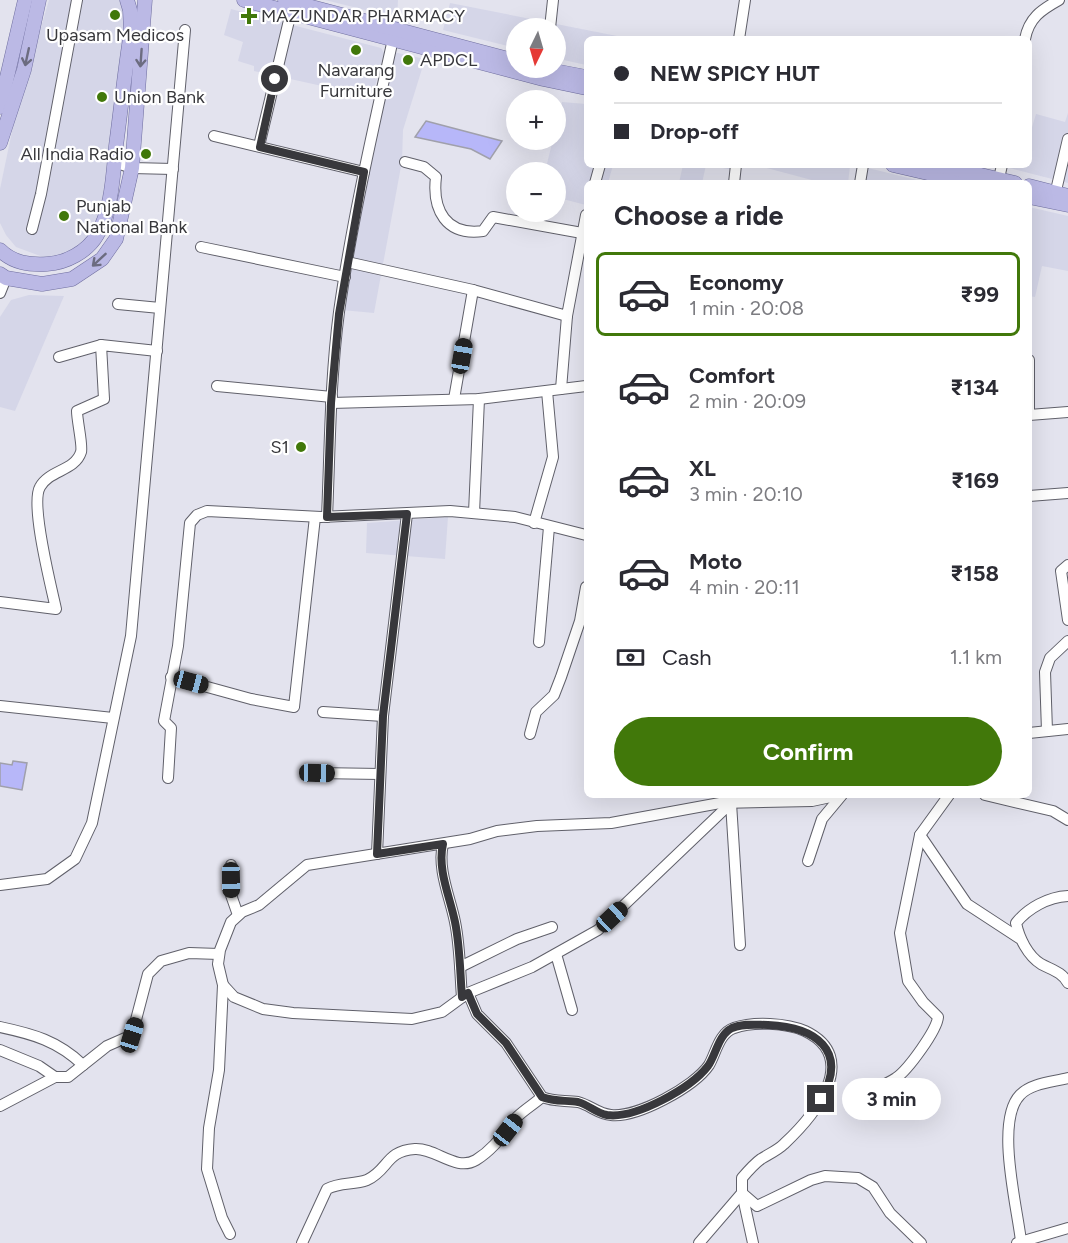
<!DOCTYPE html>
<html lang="en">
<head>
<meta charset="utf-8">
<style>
  :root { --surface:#fff; --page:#f2f2f3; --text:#2b2b33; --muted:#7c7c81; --line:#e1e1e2; --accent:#41780a }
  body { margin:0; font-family:Figtree,sans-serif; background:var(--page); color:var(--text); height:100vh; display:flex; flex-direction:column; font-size:22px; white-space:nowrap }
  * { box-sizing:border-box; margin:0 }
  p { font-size:20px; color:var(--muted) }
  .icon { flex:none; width:33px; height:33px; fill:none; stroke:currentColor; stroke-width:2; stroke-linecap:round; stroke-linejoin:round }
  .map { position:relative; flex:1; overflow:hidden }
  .drawer { position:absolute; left:584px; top:180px; width:448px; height:618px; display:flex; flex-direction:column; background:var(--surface); border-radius:9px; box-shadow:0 6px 24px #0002 }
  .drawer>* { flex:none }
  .guide { position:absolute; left:584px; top:36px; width:448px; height:132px; border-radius:9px; box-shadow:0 6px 24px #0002; display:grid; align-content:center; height:132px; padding:0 30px; background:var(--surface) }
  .needle { width:39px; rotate:185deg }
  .fabs { position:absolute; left:506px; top:18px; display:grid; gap:12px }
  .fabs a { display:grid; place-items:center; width:60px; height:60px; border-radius:50%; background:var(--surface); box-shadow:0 6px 24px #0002; font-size:30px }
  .end { position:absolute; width:27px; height:27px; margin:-14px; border:8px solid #38383c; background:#fff; box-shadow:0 0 0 3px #fff }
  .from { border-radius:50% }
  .bubble { position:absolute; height:42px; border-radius:21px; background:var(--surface); box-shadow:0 6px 24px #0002; font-size:20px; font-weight:700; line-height:42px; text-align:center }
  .car { position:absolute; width:18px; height:36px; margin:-18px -9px; border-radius:8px; box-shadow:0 0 4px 2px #0007; background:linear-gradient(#222 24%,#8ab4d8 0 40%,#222 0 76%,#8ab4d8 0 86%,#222 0) }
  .guide b { display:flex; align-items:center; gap:21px; height:57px; font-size:22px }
  .guide b+b { border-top:2px solid var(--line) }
  .guide i { width:15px; height:15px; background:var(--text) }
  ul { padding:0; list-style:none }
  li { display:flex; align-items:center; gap:18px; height:84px; margin:0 12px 9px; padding:0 18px; border:3px solid transparent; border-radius:9px }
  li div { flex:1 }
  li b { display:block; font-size:22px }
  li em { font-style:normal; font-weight:700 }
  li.active { border-color:var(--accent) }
  li>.icon { width:54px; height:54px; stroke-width:1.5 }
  h2 { padding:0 30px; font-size:27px; line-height:72px }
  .pay { display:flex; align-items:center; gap:15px; height:66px; padding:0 30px; font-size:22px }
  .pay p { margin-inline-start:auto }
  .primary-button { display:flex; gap:12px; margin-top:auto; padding:12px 30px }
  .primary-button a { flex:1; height:69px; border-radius:36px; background:var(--accent); color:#fff; font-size:24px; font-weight:700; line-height:69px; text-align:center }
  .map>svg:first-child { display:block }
  .built { fill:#d5d6e8 }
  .building { fill:#b7b7f9; stroke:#a0a0ab; stroke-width:1.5 }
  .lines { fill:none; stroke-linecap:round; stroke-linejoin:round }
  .minor-casing { stroke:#60606a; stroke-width:12 }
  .major-casing { stroke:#6f6e9f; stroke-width:15 }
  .minor { stroke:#fff; stroke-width:10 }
  .major { stroke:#bbb9e5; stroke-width:14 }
  .oneway { stroke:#6c6c80 }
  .route { stroke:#38383c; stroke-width:8 }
  .poi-dot { fill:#41780a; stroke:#fff; stroke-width:2 }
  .labels { text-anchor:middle; stroke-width:4.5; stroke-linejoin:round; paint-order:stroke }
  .poi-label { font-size:18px; fill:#38383c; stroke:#fff; text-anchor:start }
</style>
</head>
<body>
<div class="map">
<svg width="1068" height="1243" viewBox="0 0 1068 1243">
  <rect width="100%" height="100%" fill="#e3e3ee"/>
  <!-- built -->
  <g class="built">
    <polygon points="49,0 124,0 127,8 100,217 83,246 60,256 43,257 16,247 6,235 0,223 0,189 15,117"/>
    <polygon points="325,0 398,0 397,18"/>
    <polygon points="450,3 617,36 617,39 586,39 586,65 555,58 555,28 516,28 516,48 443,30"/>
    <polygon points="231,9 381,48 384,53 372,97 254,71 254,66 238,61 243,42 224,35"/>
    <polygon points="393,52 425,59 403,130 402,161 374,313 342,310"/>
    <polygon points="562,102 586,104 586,165 613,165 608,183 586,183 586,205 555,197 555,172 545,172"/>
    <polygon points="1068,113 1068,183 998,165 1029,165 1029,137 1036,114 1065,122"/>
    <polygon points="683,165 741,165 741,168 728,169 706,165 702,183 679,183"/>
    <polygon points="755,165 846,165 850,166 848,183 823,183"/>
    <polygon points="864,167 929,183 857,183"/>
    <polygon points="1029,207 1068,216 1068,271 1042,266 1035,297 1029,296"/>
    <polygon points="29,295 64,296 15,411 0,407 0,317 11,300"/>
    <polygon points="448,517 445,559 366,553 367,523"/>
  </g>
  <!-- building -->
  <g class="building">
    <polygon points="426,121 502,141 490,159 471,149 415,137"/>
    <polygon points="13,761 27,763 22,790 0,786 0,763 12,765"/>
  </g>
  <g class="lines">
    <defs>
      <g id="minor">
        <polyline points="550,28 553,0"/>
        <polyline points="739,39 745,0"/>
        <path d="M1025,39C1029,18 1041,10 1059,0"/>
        <polyline points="214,136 364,172"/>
        <polyline points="259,146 291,12"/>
        <polyline points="114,162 132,168 173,169"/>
        <path d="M405,162L424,167L436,177C432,210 446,236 483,231L493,217L582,233"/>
        <polyline points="595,183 600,165"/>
        <polyline points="734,183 736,165"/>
        <polyline points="860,183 863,165"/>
        <polyline points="998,183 1002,165"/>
        <polyline points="1054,199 1068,139"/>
        <polyline points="32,229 41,194 77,0"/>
        <polyline points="201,247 345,277"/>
        <polyline points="347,262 473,290"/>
        <polyline points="0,293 6,278"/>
        <polyline points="118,304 160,308"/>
        <polyline points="59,357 101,345"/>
        <polyline points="1029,360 1029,411"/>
        <polyline points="217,386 332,397"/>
        <polyline points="561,389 567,316"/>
        <polyline points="454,399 473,290 567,316 586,215"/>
        <polyline points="331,403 479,399 586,386"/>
        <polyline points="1029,415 1068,412"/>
        <polyline points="1029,496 1068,493"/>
        <polyline points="474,513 479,399"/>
        <path d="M327,517C330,449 330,380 339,312C352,220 373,130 393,39"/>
        <polyline points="534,523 553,457 547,391"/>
        <polyline points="1068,565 1061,571 1068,620"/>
        <path d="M0,602L56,609C51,586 30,504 40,487C49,470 75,471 81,452C83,446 77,421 77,411L104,399L101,345L157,351"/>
        <polyline points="539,642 549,527"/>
        <polyline points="171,677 251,699 294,707 315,517"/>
        <polyline points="0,706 113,718"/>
        <polyline points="323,712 383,716"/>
        <polyline points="1047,731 1045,672 1050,658 1068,641"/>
        <polyline points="1029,733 1068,729"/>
        <polyline points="530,734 536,712 554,695 561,677 580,621 586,587"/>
        <polyline points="317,773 380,774"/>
        <polyline points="168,778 171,728 164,721 178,646 190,523 197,515 207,511 321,517 450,511 515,517 586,535"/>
        <polyline points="985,795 1053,811 1068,820"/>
        <polyline points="920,835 967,904 1019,938"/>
        <path d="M443,844C437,869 450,897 455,922C460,946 460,973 462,997"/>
        <polyline points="377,854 383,716 407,514"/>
        <polyline points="808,861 822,819 842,795"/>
        <polyline points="231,865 231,895 238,915"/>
        <polyline points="0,885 47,879 75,859 92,823 131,636 185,30"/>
        <path d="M1068,896C1048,897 1028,908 1016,923C1019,938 1028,956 1041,964C1052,970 1062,972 1068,983"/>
        <polyline points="556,954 572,1010"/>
        <polyline points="460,967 517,939 552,927"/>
        <polyline points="223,985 234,997 263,1009 293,1013 412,1019 442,1012 468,993 532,967 598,930 731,803 740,945"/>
        <path d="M468,993L477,1014L506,1043L542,1097C554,1102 565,1100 578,1102C590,1105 598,1114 611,1115C637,1118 694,1087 709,1065C716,1053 719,1033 734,1028C753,1021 787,1023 805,1031C862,1058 814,1116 784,1144C778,1150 769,1154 761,1159C754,1164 748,1171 742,1178V1193L757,1206L811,1180L825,1176L858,1178L873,1187L890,1213L921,1243"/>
        <path d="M0,1027C33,1034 58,1041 83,1065"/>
        <polyline points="0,1050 39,1066 55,1077"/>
        <path d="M862,1094C873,1089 886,1085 896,1078C908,1070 937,1030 938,1017L923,1002L908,981L900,933L920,835L949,795"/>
        <polyline points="0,1106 55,1077 68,1077 107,1046 132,1035 148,974 161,961 189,953 219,954"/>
        <polyline points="742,1193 753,1243"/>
        <polyline points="230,1234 222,1218 207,1169 209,1128 219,1070 223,985 218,964 220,950 231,922 242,912 259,905 307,865 470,839 497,831 537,826 611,823 720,803 812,801 840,795"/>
        <path d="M1021,1241C1017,1206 995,1121 1020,1095C1031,1083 1053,1082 1068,1078"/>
        <path d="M302,1243L327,1189C340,1182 353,1185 367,1180C389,1170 385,1151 415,1149C436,1148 456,1172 476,1160C494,1149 504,1133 517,1117C524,1110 534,1104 542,1097"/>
        <polyline points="699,1243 742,1193"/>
        <polyline points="1017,1243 1068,1228"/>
      </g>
      <g id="major">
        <polyline points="244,0 543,79 586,88"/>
        <polyline points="285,0 516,61"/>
        <polyline points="539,68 586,77"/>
        <polyline points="0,107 25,0"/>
        <polyline points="0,143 24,70 39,0"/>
        <polyline points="893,165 971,183"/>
        <polyline points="938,165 1015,183"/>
        <polyline points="1029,186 1068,196"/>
        <polyline points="1029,197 1068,205"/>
        <path d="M0,250C13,263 29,265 47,264C66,263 87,252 97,235C112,210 113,175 116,146C121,108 125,70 131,32L130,10L127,0"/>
        <polyline points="0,274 6,278 42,284 72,279 102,259 116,239 132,168 145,0"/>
      </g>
    </defs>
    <!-- minor casing -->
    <use href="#minor" class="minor-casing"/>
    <!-- major casing -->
    <use href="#major" class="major-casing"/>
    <!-- minor -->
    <use href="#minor" class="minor"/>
    <!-- major -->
    <use href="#major" class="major"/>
  </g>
  <!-- one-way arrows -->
  <defs><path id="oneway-shaft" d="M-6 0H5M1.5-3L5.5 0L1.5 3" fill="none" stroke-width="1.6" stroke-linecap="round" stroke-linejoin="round" transform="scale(1.5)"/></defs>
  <g class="oneway">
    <use href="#oneway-shaft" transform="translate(27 57) rotate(102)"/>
    <use href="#oneway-shaft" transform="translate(141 58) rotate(94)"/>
    <use href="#oneway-shaft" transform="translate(99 260) rotate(137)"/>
  </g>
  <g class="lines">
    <!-- route -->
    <path class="route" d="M275,79L260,147L364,172L339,314L331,403L327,517L407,514L383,716L377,854L443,844C437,869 450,897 455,922C460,946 460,973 462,997L468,993L477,1014L506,1043L542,1097C554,1102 566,1100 578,1102C589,1105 596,1113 607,1115C636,1119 691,1088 708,1066C716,1055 718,1035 732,1028C743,1023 757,1025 768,1025C815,1027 849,1050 821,1099"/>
  </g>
  <!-- markers -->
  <g class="poi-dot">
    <circle cx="115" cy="15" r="6"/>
    <path d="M246 7h6v6h6v6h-6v6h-6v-6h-6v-6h6z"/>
    <circle cx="356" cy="50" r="6"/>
    <circle cx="408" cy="60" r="6"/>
    <circle cx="102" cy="97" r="6"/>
    <circle cx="146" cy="154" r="6"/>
    <circle cx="64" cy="216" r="6"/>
    <circle cx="301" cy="447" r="6"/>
  </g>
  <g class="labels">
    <!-- poi labels -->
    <g class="poi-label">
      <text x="261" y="22">MAZUNDAR PHARMACY</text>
      <text x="115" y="41" text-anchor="middle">Upasam Medicos</text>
      <text x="420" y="66">APDCL</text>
      <text x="356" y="76" text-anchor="middle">Navarang<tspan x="356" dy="21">Furniture</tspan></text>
      <text x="114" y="103">Union Bank</text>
      <text x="134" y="160" text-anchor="end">All India Radio</text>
      <text x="76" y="212">Punjab<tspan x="76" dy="21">National Bank</tspan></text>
      <text x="289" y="453" text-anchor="end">S1</text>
    </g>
  </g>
</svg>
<div class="fabs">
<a><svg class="needle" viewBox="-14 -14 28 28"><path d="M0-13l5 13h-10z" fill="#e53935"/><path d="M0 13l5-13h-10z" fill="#7c7c81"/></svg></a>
<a>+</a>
<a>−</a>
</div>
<i class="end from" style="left:275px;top:79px"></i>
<i class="end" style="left:821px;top:1099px"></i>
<div class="bubble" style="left:842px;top:1078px;width:99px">3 min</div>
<i class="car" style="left:462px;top:356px;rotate:10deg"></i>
<i class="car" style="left:191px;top:682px;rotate:105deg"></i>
<i class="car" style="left:317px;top:773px;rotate:91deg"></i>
<i class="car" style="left:231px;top:880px;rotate:179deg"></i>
<i class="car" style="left:612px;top:917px;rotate:47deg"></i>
<i class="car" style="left:132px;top:1035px;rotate:17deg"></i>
<i class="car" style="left:508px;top:1130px;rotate:38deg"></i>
<div class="guide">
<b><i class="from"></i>NEW SPICY HUT</b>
<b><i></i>Drop-off</b>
</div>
<section class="drawer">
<h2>Choose a ride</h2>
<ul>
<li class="active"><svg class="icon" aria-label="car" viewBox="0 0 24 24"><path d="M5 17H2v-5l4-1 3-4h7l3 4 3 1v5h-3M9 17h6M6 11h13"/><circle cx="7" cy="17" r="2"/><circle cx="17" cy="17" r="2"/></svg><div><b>Economy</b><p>1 min · 20:08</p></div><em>₹99</em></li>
<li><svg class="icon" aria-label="car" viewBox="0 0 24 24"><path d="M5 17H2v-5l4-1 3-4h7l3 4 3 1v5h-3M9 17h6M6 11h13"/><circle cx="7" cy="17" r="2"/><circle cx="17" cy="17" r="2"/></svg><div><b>Comfort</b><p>2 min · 20:09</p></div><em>₹134</em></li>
<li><svg class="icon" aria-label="car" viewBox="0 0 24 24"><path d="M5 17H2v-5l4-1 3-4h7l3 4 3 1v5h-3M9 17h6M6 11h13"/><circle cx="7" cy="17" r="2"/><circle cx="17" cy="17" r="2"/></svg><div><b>XL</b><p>3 min · 20:10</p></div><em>₹169</em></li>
<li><svg class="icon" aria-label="car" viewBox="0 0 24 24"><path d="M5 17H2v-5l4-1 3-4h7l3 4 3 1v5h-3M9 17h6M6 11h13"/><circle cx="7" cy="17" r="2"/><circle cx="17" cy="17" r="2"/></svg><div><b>Moto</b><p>4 min · 20:11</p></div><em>₹158</em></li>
</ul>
<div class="pay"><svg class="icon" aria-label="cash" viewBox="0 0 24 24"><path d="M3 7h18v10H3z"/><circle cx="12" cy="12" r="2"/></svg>Cash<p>1.1 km</p></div>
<div class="primary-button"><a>Confirm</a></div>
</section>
</div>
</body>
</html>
